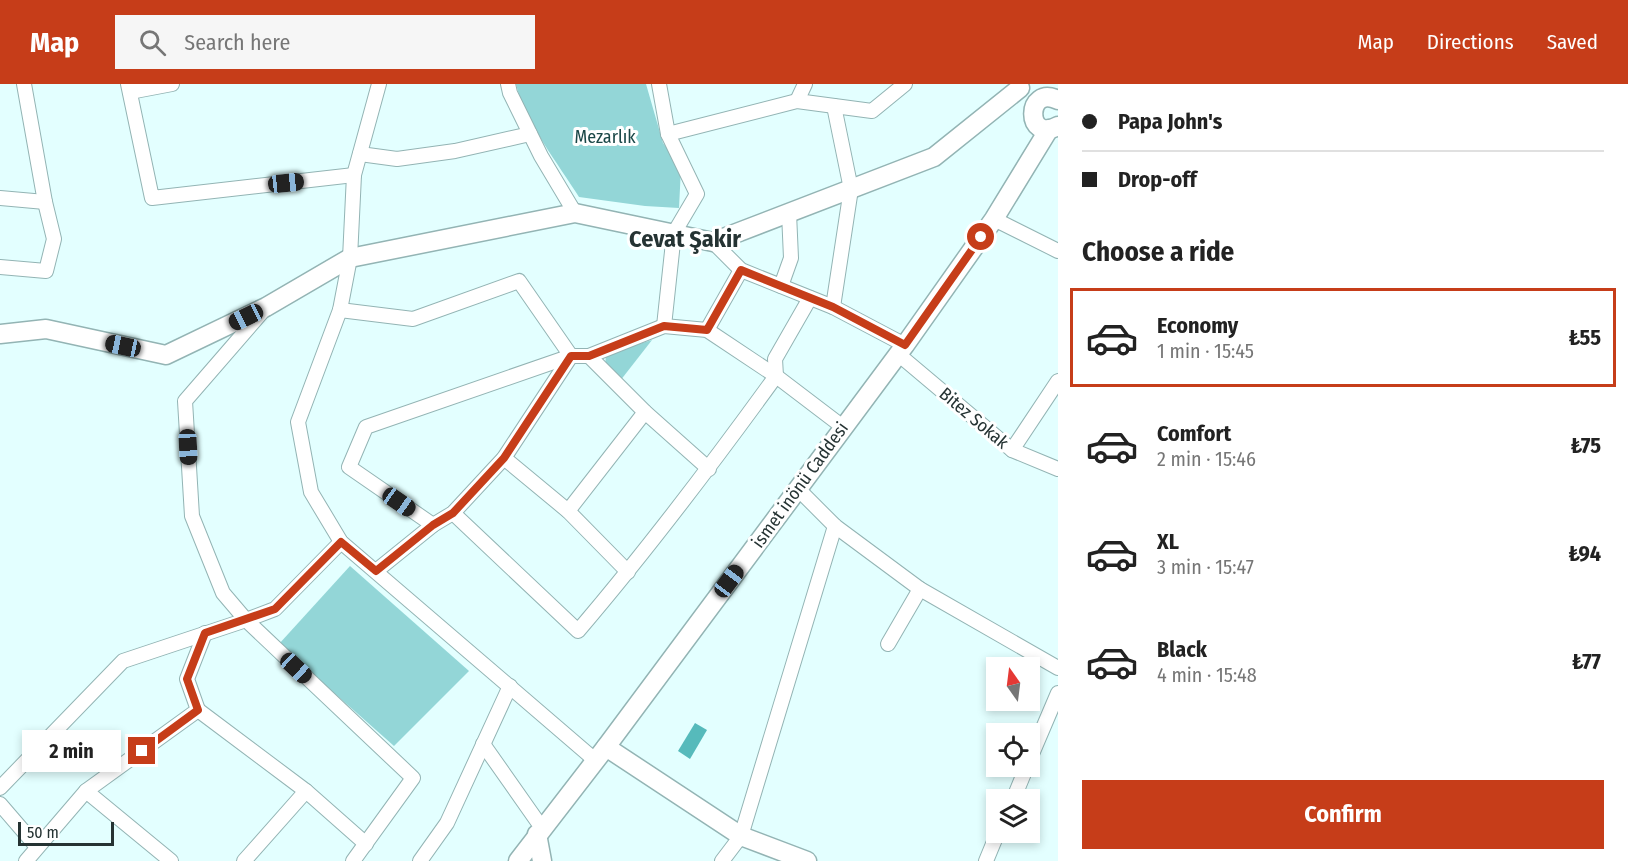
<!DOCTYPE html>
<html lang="en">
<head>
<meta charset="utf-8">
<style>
  :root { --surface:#fff; --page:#f6f6f6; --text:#222; --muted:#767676; --line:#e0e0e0; --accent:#c63d19 }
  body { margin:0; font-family:"Fira Sans Condensed",sans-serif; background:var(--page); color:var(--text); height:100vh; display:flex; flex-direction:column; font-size:22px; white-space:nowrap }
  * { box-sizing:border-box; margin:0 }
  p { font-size:20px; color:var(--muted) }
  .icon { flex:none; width:33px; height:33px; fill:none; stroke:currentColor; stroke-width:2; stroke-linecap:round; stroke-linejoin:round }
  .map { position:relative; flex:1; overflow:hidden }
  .drawer { display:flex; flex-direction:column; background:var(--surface); width:570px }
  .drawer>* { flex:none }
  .banner { display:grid; align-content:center; height:132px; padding:0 24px; background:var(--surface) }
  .needle { width:39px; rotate:346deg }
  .buttons { position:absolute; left:986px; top:573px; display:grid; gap:12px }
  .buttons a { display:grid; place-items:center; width:54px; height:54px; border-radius:0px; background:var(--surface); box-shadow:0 3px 9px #0003; font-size:30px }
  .scale { position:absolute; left:18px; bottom:15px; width:96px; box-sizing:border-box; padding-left:6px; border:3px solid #253333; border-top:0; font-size:16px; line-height:21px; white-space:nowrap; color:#253333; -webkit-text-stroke:4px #fff; paint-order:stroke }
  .end { position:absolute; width:27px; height:27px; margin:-14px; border:8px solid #c63d19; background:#fff; box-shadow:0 0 0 3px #fff }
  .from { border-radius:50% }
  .bubble { position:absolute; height:42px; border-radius:0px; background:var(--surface); box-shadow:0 3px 9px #0003; font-size:20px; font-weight:700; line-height:42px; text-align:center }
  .car { position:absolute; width:18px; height:36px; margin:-18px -9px; border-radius:8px; box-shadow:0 0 4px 2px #0007; background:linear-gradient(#222 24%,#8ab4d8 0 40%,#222 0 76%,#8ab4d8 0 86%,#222 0) }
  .banner b { display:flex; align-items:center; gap:21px; height:57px; font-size:22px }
  .banner b+b { border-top:2px solid var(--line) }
  .banner i { width:15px; height:15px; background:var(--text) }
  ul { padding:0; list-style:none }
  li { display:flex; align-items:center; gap:18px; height:99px; margin:0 12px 9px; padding:0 12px; border:3px solid transparent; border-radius:0px }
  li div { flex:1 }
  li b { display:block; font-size:22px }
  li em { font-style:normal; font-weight:700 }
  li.active { border-color:var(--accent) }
  li>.icon { width:54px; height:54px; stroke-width:1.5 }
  h2 { padding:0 24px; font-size:27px; line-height:72px }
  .action { display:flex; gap:12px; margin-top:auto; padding:12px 24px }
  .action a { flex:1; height:69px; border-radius:0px; background:var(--accent); color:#fff; font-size:24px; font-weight:700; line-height:69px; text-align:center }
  header { display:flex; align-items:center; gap:36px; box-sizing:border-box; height:84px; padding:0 30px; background:var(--accent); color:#fff }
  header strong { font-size:28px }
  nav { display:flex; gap:33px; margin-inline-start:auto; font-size:21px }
  .search { width:420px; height:54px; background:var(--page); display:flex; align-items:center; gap:15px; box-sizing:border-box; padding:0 21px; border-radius:0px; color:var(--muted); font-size:22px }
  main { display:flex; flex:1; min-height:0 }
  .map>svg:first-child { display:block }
  .green { fill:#93d6d7 }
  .water { fill:#56babb }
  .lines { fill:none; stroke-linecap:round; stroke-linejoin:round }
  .minor-casing { stroke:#93b4b4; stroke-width:16 }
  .tertiary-casing { stroke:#93b4b4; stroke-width:21 }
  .minor { stroke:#fff; stroke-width:14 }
  .tertiary { stroke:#fff; stroke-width:18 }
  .route { stroke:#c63d19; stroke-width:8 }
  .labels { text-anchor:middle; stroke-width:6; stroke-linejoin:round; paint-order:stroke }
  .park-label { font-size:18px; fill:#194747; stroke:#fff }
  .street-label { font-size:18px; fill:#253333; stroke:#fff }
  .district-label { font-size:24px; font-weight:bold; fill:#253333; stroke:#fff }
</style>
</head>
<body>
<header>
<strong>Map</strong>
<div class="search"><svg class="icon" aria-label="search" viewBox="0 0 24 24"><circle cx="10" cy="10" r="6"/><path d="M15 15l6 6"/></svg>Search here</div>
<nav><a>Map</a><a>Directions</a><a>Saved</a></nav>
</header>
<main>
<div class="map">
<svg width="1058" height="777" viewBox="0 0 1058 777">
  <rect width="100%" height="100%" fill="#e3ffff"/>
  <!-- green -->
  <g class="green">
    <path d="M516,0H646L663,59L681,84L679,124L645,122L579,113C559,81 524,36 516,0Z"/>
    <polygon points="652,256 620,297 605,284 606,270"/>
    <polygon points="350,482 469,587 394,662 279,560"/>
  </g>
  <!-- water -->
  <polygon class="water" points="695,639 707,646 690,675 678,667"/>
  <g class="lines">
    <defs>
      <g id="minor">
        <polyline points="128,0 152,114 354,91"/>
        <polyline points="379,0 354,91 350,174 340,226 298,338 311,408 341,458 595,676"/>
        <polyline points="508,0 510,9 541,72 575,129"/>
        <polyline points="659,0 668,50 697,110 674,149 664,242"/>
        <polyline points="130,8 172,0"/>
        <polyline points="797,17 805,0"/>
        <polyline points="668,50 797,17 872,27 905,0"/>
        <polyline points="360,70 397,75 455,67 530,50"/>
        <polyline points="0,114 45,118"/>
        <polyline points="994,135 1058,167"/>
        <polyline points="713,158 741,186 833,223 905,261"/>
        <polyline points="0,183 46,187 54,155 45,118 24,0"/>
        <polyline points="781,202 791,174 789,129"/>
        <polyline points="833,223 851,105 834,22"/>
        <polyline points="340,226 413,235 519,197 571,272 366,343 349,383 433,441"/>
        <polyline points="263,227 185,317 192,432 223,509 246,536 413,694 353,777"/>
        <polyline points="707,246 741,186"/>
        <polyline points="898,270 1012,366 1058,385"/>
        <polyline points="589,272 645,328 709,385"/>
        <polyline points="1012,366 1058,297"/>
        <polyline points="504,374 568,427 628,488"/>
        <polyline points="798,405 835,442 920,505 1058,584"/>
        <polyline points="568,427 645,328"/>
        <path d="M453,429L578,547C648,465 713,379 776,292L775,275L810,214"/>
        <polyline points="376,487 433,441 453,429 504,374 571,272 589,272 664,242 707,246 776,292 843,343"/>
        <polyline points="888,560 920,505"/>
        <polyline points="198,626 306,707 366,760"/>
        <polyline points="483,660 542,744"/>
        <polyline points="1029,677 1058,609"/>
        <polyline points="0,704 123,577 246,536 275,525 341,458"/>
        <polyline points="86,707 171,777"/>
        <polyline points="1013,716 1027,682"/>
        <polyline points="0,720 37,763"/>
        <polyline points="26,777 86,707 198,626 187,595 205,549"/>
        <polyline points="244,777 306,707"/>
        <polyline points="420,777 447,739 510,602"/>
        <polyline points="722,777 741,752 835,442"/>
        <polyline points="986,777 998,748"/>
      </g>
      <g id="tertiary">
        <path d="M1058,16C1025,0 1025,60 1058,42"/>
        <polyline points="0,250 46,245 166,271 266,223 350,174 575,129 713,158 934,73 1020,4"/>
        <polyline points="606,663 741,752 807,777"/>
        <polyline points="537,750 542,777"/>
        <polyline points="518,777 606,663 905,261 994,135 1049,45"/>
      </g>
    </defs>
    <!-- minor casing -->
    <use href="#minor" class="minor-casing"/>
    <!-- tertiary casing -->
    <use href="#tertiary" class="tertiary-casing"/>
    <!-- minor -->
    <use href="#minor" class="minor"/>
    <!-- tertiary -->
    <use href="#tertiary" class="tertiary"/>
  </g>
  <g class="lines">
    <!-- route -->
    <polyline class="route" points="142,667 198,626 187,595 205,549 275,525 341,458 376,487 433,441 453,429 504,374 571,272 589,272 664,242 707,246 741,186 833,223 905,261 981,153"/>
  </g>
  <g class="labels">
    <!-- park labels -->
    <g class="park-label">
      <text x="605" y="59">Mezarlık</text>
    </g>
    <!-- street labels -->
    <g class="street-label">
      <text transform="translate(974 334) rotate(40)" y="6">Bitez Sokak</text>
      <text transform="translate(800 401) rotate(-54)" y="6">ismet inönü Caddesi</text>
    </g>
    <!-- district labels -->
    <g class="district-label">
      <text x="685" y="163">Cevat Şakir</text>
    </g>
  </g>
</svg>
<div class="buttons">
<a><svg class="needle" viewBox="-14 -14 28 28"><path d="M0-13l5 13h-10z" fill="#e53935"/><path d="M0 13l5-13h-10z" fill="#767676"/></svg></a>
<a><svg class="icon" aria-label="locate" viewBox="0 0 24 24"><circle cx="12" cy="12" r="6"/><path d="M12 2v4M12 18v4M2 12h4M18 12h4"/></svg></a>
<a><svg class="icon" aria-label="layers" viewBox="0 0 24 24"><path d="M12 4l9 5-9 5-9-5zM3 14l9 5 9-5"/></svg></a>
</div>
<div class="scale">50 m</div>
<i class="end from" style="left:981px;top:153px"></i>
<i class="end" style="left:142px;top:667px"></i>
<div class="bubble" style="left:22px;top:646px;width:99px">2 min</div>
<i class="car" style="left:286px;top:99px;rotate:84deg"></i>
<i class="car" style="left:246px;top:233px;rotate:244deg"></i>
<i class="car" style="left:123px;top:262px;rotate:282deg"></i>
<i class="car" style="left:188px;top:363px;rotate:177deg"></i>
<i class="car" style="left:399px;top:418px;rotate:125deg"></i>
<i class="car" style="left:729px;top:497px;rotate:37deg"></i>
<i class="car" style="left:296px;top:584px;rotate:133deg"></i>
</div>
<section class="drawer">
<div class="banner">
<b><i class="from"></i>Papa John's</b>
<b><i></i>Drop-off</b>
</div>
<h2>Choose a ride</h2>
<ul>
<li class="active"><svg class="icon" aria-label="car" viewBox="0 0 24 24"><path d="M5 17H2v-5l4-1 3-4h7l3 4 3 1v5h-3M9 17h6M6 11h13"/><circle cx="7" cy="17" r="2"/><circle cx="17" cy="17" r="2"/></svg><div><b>Economy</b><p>1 min · 15:45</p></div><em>₺55</em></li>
<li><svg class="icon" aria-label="car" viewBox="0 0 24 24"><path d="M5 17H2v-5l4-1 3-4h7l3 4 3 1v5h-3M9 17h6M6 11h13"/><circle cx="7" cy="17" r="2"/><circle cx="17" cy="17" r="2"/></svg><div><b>Comfort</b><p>2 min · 15:46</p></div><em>₺75</em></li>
<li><svg class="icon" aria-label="car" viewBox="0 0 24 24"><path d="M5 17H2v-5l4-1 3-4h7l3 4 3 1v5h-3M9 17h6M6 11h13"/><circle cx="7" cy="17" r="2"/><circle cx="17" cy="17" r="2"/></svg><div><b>XL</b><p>3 min · 15:47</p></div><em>₺94</em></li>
<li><svg class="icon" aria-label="car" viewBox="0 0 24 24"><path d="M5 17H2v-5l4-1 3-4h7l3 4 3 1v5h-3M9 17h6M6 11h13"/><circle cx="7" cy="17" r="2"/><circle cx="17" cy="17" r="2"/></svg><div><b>Black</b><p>4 min · 15:48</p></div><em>₺77</em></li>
</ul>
<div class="action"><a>Confirm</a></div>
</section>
</main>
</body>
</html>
